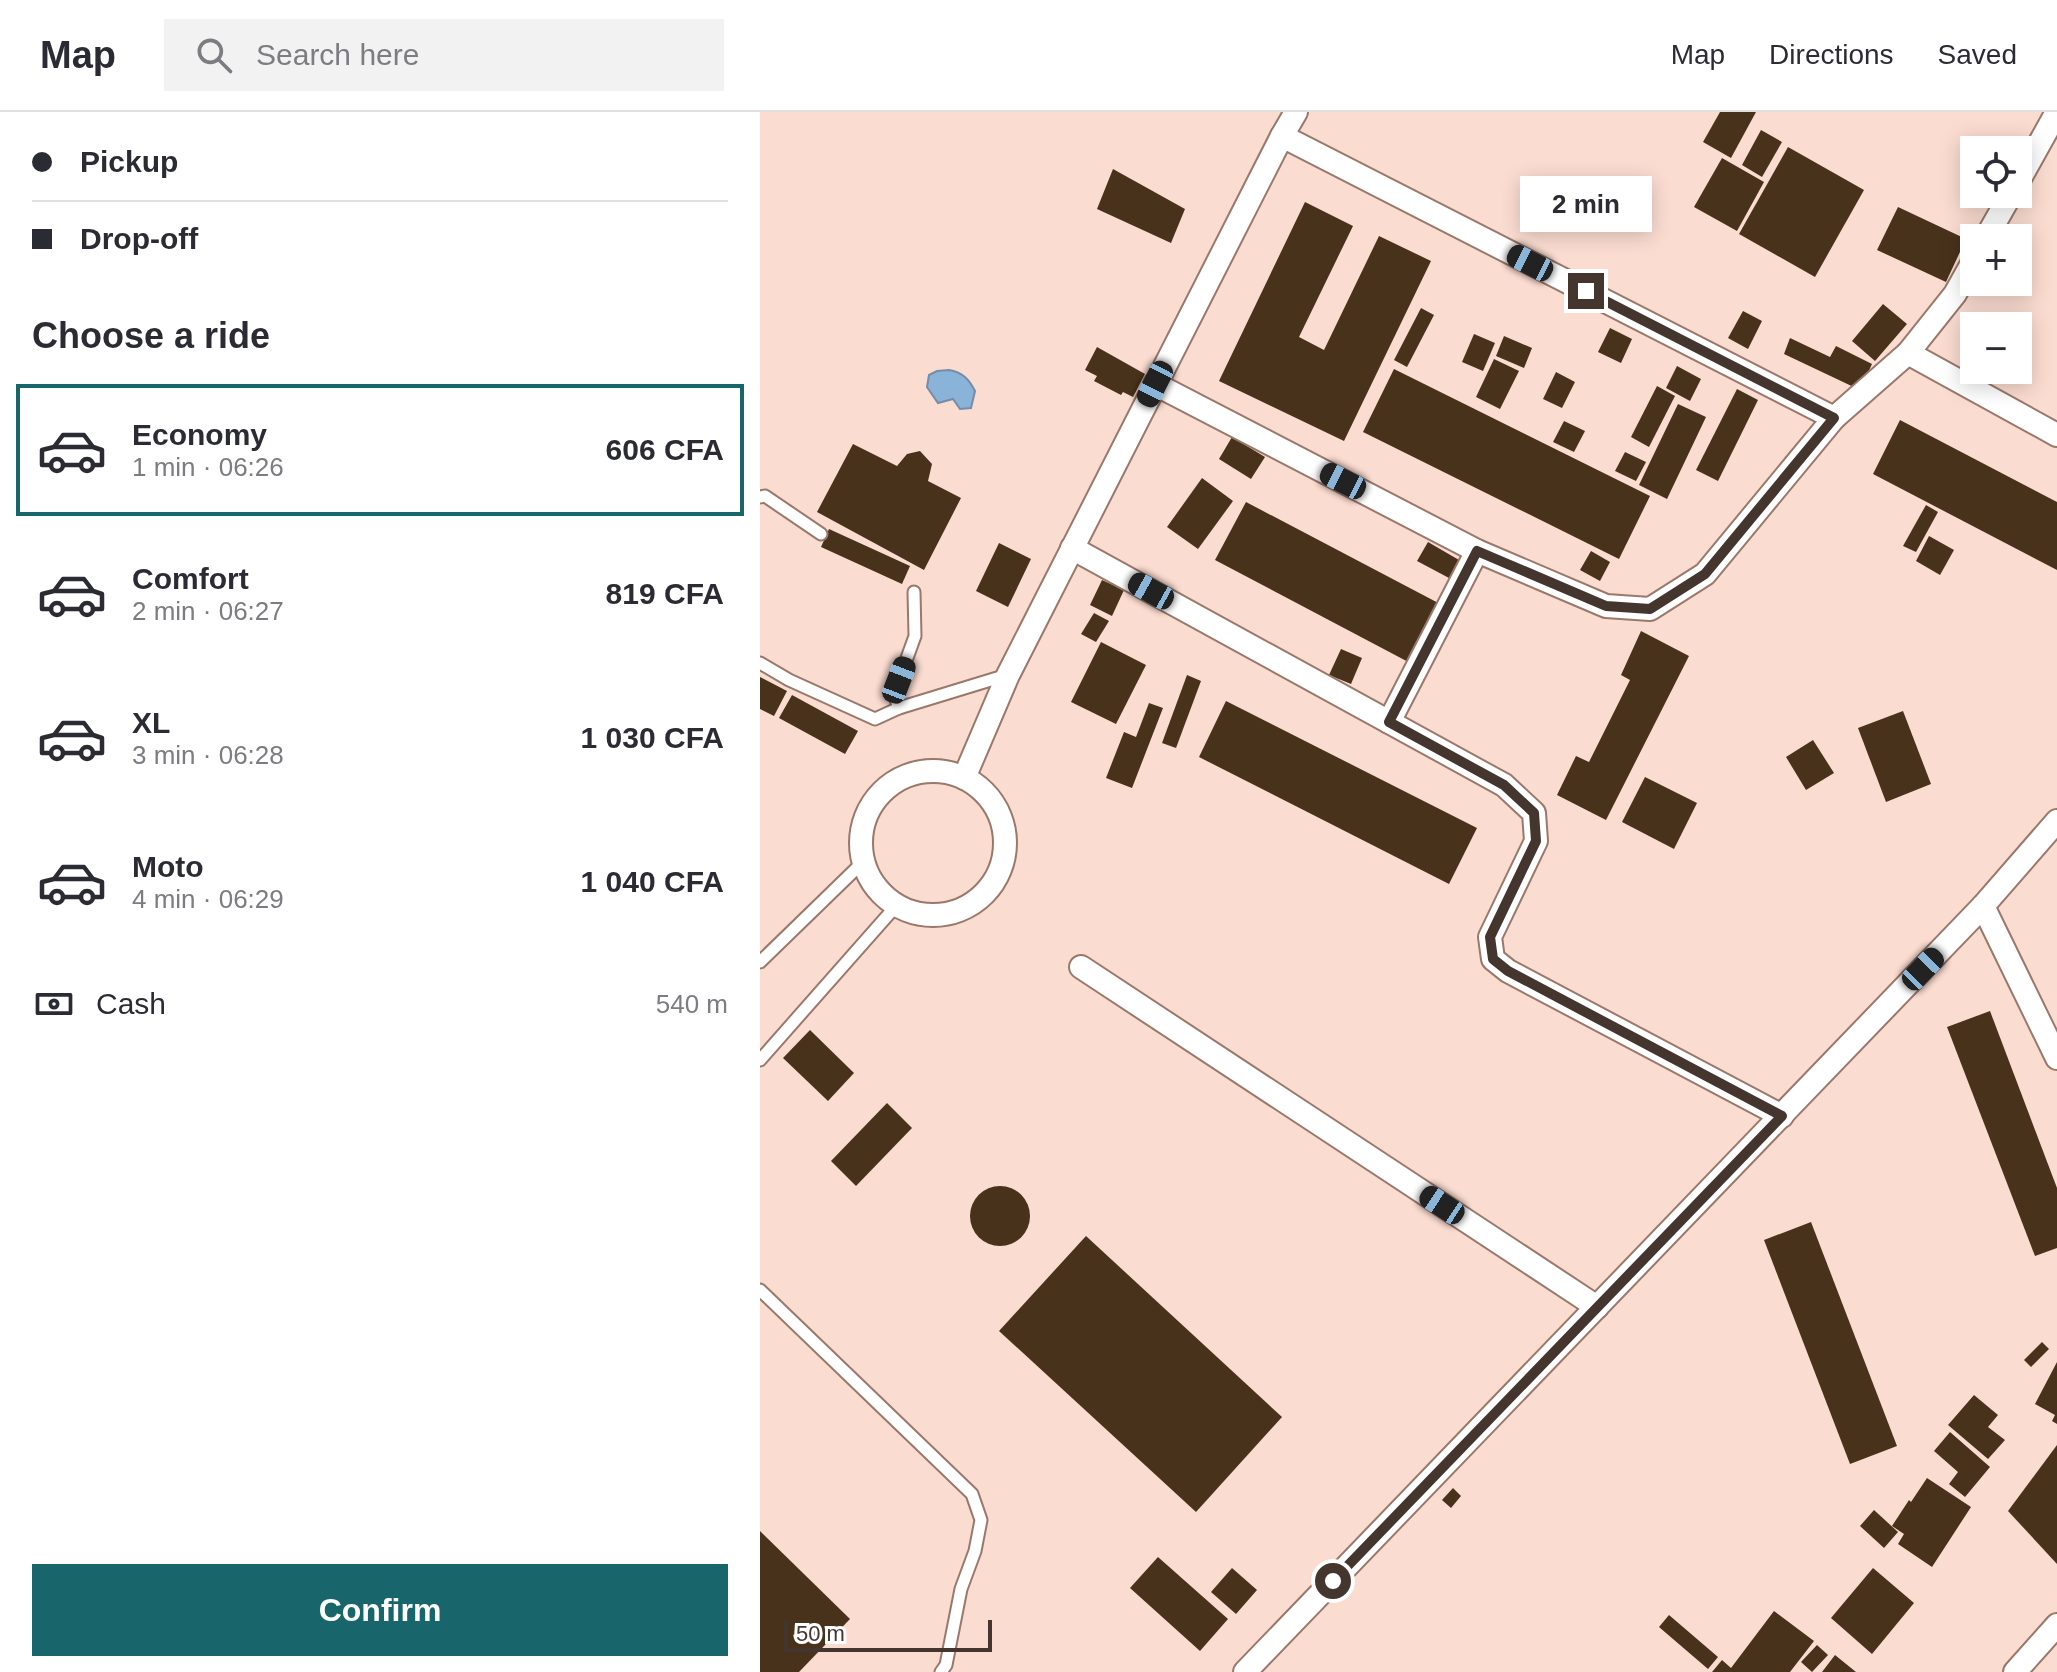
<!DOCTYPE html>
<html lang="en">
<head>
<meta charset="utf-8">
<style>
  :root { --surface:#fff; --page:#f2f2f3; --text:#2b2b33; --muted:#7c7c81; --line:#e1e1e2; --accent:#18656c }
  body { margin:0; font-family:Helvetica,sans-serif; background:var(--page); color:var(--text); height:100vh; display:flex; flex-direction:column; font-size:30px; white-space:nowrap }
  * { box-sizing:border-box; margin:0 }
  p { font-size:26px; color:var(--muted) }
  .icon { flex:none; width:44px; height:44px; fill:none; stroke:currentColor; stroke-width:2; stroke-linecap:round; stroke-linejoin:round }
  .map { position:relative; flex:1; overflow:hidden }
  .side { display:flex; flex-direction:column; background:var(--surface); width:760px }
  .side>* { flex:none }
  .banner { display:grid; align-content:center; height:176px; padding:0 32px; background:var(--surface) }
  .controls { position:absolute; left:1200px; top:24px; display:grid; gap:16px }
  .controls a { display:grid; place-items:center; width:72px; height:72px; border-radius:0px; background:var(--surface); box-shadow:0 4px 20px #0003; font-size:40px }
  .scale { position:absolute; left:24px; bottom:20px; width:208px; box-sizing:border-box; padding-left:8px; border:4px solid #44352f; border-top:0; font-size:22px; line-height:28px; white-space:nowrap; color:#44352f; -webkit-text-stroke:6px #fff; paint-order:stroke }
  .end { position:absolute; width:36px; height:36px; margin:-18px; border:10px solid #44352f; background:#fff; box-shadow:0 0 0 4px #fff }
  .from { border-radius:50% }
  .bubble { position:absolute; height:56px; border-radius:0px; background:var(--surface); box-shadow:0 4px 20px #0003; font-size:26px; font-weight:600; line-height:56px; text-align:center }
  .car { position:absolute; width:24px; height:48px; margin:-24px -12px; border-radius:10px; box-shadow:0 0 6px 2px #0007; background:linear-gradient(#222 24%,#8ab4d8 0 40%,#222 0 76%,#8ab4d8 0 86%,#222 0) }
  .banner b { display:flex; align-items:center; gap:28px; height:76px; font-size:30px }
  .banner b+b { border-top:2px solid var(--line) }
  .banner i { width:20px; height:20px; background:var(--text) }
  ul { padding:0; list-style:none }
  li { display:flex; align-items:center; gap:24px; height:132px; margin:0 16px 12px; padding:0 16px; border:4px solid transparent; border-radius:0px }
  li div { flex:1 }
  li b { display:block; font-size:30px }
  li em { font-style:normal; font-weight:600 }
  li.current { border-color:var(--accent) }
  li>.icon { width:72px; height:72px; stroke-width:1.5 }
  h2 { padding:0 32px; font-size:36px; line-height:96px }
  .pay { display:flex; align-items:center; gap:20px; height:88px; padding:0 32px; font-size:30px }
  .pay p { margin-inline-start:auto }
  .button { display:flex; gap:16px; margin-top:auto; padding:16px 32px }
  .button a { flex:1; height:92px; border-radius:0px; background:var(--accent); color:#fff; font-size:32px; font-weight:600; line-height:92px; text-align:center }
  header { display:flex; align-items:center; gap:48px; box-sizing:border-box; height:112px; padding:0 40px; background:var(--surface); border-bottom:2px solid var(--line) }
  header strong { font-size:38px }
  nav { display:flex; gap:44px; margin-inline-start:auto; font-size:28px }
  .search { width:560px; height:72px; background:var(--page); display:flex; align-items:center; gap:20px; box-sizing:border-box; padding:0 28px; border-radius:0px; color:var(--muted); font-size:30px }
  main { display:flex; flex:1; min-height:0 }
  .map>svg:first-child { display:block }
  .water { fill:#8ab3d9; stroke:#758da6; stroke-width:2 }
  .building { fill:#49321c }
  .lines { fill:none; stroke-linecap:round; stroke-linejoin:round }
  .service-casing { stroke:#9a786b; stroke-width:15 }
  .minor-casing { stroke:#9a786b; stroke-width:26 }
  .service { stroke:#fff; stroke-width:11 }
  .minor { stroke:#fff; stroke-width:22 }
  .route { stroke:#44352f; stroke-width:10 }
</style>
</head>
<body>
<header>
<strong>Map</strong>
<div class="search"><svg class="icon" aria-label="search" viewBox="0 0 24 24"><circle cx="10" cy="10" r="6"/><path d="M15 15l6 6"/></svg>Search here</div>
<nav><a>Map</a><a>Directions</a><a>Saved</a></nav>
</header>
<main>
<section class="side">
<div class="banner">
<b><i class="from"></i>Pickup</b>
<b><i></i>Drop-off</b>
</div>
<h2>Choose a ride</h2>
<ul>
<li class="current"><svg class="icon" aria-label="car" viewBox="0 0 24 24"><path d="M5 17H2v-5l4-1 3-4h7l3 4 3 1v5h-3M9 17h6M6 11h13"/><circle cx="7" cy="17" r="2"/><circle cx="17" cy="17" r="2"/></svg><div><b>Economy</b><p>1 min · 06:26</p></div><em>606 CFA</em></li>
<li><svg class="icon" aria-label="car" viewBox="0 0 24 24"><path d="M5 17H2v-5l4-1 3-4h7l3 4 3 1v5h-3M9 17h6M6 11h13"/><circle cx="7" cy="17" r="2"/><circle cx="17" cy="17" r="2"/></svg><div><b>Comfort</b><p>2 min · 06:27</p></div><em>819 CFA</em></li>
<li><svg class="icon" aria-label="car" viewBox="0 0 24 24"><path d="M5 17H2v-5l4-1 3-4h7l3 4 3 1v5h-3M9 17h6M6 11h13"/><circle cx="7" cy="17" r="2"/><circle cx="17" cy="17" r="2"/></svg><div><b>XL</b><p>3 min · 06:28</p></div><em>1 030 CFA</em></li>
<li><svg class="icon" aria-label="car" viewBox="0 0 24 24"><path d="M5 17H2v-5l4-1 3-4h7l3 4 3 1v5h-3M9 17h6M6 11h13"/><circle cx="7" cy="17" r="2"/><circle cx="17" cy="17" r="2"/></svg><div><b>Moto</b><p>4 min · 06:29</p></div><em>1 040 CFA</em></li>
</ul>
<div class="pay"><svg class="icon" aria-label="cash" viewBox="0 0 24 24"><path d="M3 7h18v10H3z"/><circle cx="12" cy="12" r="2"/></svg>Cash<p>540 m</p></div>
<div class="button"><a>Confirm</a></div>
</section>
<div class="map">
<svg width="1297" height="1560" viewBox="0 0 1297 1560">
  <rect width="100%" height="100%" fill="#fbdcd1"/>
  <!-- water -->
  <path class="water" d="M189,258C202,260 209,267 215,279L211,296L200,297L193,287L178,291L167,275L169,263L177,259Z"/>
  <!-- building -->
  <g class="building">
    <polygon points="960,0 996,0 971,46 943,30"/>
    <polygon points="1001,18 1022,30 1002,65 982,53"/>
    <polygon points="1028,35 1104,78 1055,165 979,122"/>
    <polygon points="962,46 1004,70 977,119 934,95"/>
    <polygon points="353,57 425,97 411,131 337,97"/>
    <polygon points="545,90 593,114 539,225 564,238 619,124 671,149 584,329 459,269"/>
    <polygon points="1138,95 1206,127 1186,170 1117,138"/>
    <polygon points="1123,192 1147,212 1115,249 1092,229"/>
    <polygon points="661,196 674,203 647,255 634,248"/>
    <polygon points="983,199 1002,209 988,237 968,226"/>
    <polygon points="850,216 872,227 861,251 838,240"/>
    <polygon points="714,222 735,231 723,259 702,250"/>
    <polygon points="744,224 772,236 764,256 736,244"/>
    <polygon points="1030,226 1070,245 1076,234 1112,252 1100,278 1024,242"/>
    <polygon points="337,235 385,262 373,285 363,280 361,283 334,269 337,264 325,258"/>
    <polygon points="734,247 759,259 740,297 716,285"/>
    <polygon points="917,254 941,267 930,289 906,276"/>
    <polygon points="634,257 890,384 859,447 603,320"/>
    <polygon points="796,260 815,270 802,296 783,287"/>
    <polygon points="897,274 915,284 889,335 871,325"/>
    <polygon points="977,277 998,288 958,369 936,358"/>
    <polygon points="918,292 946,305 907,387 879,373"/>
    <polygon points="1140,308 1297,390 1297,458 1113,362"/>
    <polygon points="804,309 825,319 814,340 793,330"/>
    <polygon points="472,325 505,345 491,367 459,347"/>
    <polygon points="93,332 137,354 147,342 160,339 172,352 168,369 201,386 164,458 57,400"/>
    <polygon points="865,340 886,350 876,369 855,359"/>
    <polygon points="442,366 473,389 438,437 407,415"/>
    <polygon points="486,390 684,494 654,553 455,448"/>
    <polygon points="1166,393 1178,400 1156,440 1143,434"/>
    <polygon points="69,417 150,454 142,472 61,435"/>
    <polygon points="1169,424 1194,438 1180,463 1156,449"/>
    <polygon points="668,430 699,448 689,466 657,449"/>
    <polygon points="239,431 271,447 248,495 216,479"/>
    <polygon points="831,439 850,450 840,469 820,458"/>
    <polygon points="342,468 364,478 352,504 330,493"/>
    <polygon points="334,501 349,509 336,530 321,522"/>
    <polygon points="881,519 929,544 846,708 797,683 816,644 829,650 870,568 861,563"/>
    <polygon points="341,530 386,553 356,612 311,590"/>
    <polygon points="581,537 602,546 591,572 569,563"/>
    <polygon points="427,563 441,569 416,636 402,631"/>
    <polygon points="0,565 27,579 14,604 0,597"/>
    <polygon points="32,583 98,619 85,642 19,606"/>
    <polygon points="466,589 717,716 689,772 439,645"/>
    <polygon points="389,591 403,596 372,676 346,666 364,620 376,625"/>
    <polygon points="1143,599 1171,672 1126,690 1098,616"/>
    <polygon points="1053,628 1074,661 1046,678 1026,645"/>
    <polygon points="885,665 937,691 914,737 862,710"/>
    <polygon points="1230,899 1297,1076 1297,1136 1275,1144 1187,915"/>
    <polygon points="50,918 94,961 68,989 23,946"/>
    <polygon points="127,991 152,1016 96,1074 71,1049"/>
    <circle cx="240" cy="1104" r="30"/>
    <polygon points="1051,1110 1137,1334 1090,1352 1004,1128"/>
    <polygon points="326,1124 522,1305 436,1400 239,1219"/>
    <polygon points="1282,1230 1289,1237 1271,1255 1264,1248"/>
    <polygon points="1297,1250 1297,1312 1292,1309 1295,1303 1275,1292"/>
    <polygon points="1214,1283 1238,1303 1228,1315 1245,1328 1228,1347 1188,1313"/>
    <polygon points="1190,1320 1230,1355 1205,1385 1189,1372 1198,1360 1174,1339"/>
    <polygon points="1297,1333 1297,1452 1248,1399"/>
    <polygon points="1167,1366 1211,1395 1172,1455 1138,1432 1144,1422 1132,1414 1149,1388 1151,1390"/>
    <polygon points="693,1376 701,1384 691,1396 682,1388"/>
    <polygon points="1114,1398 1138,1420 1124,1436 1100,1414"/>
    <polygon points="0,1419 90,1507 39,1560 0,1560"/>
    <polygon points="398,1445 468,1507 440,1539 370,1476"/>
    <polygon points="472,1456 497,1478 476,1502 451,1480"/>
    <polygon points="1113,1456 1154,1491 1112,1542 1071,1506"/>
    <polygon points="1014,1499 1054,1529 1030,1560 952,1560 962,1548 971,1556"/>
    <polygon points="909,1503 958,1545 948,1557 899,1515"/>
    <polygon points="1057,1533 1068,1543 1052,1560 1041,1550"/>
    <polygon points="1075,1543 1096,1560 1062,1560"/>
  </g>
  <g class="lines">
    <defs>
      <g id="service">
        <polyline points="0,385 5,384 61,422"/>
        <polyline points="0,551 29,568 115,607 139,596 247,563"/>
        <polyline points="139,596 134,582 155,524 154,480"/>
        <polyline points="0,850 103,750"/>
        <polyline points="0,948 136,794"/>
        <polyline points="0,1178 212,1382 221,1408 215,1439 201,1477 186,1553 181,1560"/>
      </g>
      <g id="minor">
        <polyline points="522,24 1074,306"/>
        <polyline points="1258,70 1297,0"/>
        <polyline points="1226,126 1251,82"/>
        <polyline points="1148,241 1297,323"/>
        <polyline points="395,272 717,439 846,494 890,497 945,462 1074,306 1148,241 1195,182 1214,148"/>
        <polyline points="312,436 744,673 774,701 776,729 730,825 733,847 748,859 1022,1004"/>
        <polyline points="629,610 717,439"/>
        <circle cx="173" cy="731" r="72"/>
        <polyline points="204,666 248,563 522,24 536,0"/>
        <polyline points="1223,794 1297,946"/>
        <polyline points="321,855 837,1195"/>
        <polyline points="485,1560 1223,794 1297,709"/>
        <polyline points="1255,1560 1297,1513"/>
      </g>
    </defs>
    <!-- service casing -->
    <use href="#service" class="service-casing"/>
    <!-- minor casing -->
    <use href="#minor" class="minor-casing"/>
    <!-- service -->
    <use href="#service" class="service"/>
    <!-- minor -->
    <use href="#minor" class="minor"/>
  </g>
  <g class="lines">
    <!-- route -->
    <polyline class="route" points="573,1469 1022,1004 748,859 733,847 730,825 776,729 774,701 744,673 629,610 717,439 846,494 890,497 945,462 1074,306 826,179"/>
  </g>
</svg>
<div class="controls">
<a><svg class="icon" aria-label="locate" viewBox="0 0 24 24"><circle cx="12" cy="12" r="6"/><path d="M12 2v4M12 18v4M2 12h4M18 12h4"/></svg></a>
<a>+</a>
<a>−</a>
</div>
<div class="scale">50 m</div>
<i class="end from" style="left:573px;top:1469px"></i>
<i class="end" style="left:826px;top:179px"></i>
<div class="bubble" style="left:760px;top:64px;width:132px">2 min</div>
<i class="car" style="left:770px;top:151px;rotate:297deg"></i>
<i class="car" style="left:395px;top:272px;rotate:207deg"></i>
<i class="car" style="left:583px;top:369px;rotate:297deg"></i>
<i class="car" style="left:391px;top:479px;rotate:299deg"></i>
<i class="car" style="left:139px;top:568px;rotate:21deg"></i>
<i class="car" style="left:1163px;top:857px;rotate:44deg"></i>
<i class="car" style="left:682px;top:1093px;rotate:303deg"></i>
</div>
</main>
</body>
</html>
